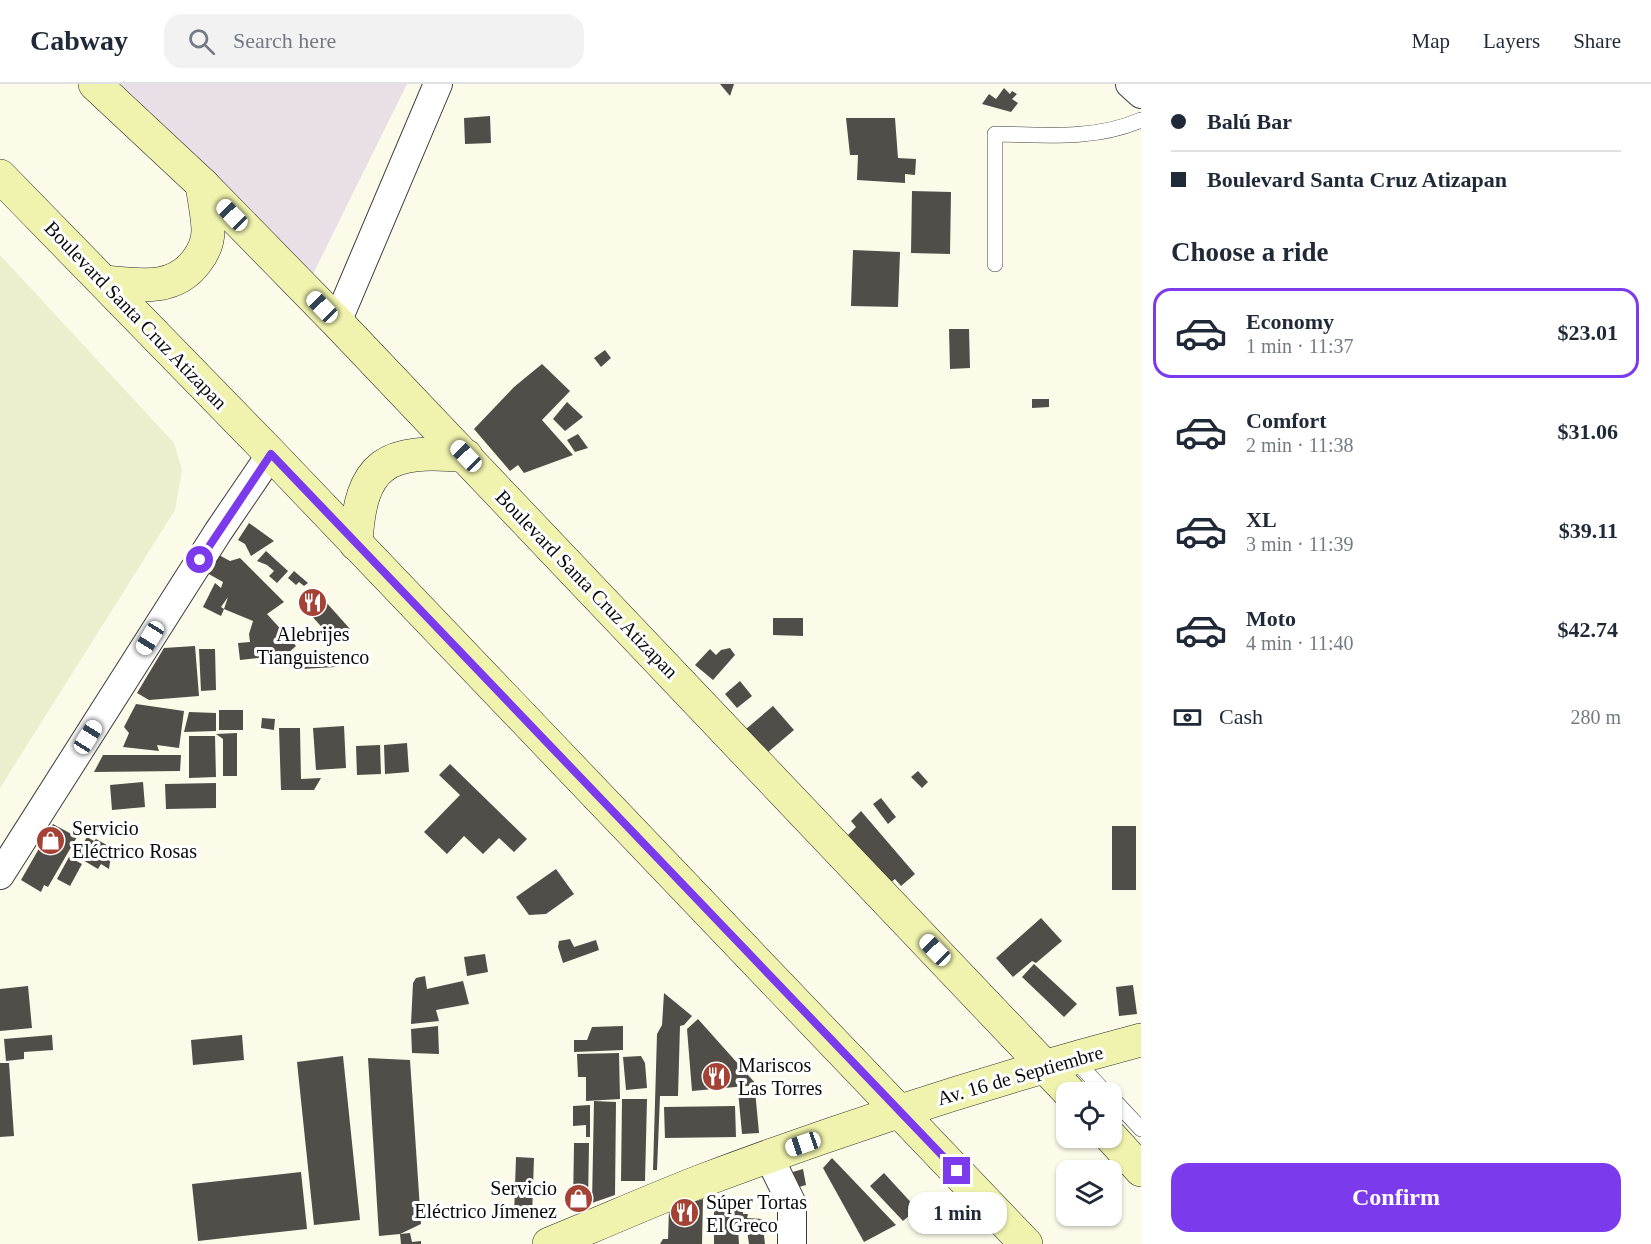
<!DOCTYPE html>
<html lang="en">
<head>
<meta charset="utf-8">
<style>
  :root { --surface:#fff; --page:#f2f2f3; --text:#1f2937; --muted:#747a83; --line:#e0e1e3; --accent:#7c3aed }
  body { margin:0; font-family:"Times New Roman",serif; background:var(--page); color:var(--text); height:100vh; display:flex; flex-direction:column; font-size:22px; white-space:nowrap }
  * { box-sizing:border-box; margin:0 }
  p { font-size:20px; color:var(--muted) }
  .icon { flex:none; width:33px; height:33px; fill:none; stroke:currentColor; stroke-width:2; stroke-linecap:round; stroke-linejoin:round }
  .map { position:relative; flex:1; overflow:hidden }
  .drawer { display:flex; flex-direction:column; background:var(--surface); width:510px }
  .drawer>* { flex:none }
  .hud { display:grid; align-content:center; height:132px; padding:0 30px; background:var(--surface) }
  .fabs { position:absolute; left:1056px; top:998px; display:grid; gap:12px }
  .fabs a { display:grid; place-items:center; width:66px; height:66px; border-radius:12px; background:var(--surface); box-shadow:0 2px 4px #0004; font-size:30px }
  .end { position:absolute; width:27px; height:27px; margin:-14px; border:8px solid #7c3aed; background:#fff; box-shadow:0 0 0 3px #fff }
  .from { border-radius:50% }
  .bubble { position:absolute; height:42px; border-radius:18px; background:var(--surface); box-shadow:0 2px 4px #0004; font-size:20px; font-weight:800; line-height:42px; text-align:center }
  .car { position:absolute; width:18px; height:36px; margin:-18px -9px; border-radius:8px; box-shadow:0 0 4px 2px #0007; background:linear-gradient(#fff 24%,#345 0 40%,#fff 0 76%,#345 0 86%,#fff 0) }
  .hud b { display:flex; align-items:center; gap:21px; height:57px; font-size:22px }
  .hud b+b { border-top:2px solid var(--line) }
  .hud i { width:15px; height:15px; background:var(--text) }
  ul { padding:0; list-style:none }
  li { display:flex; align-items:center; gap:18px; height:90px; margin:0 12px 9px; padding:0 18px; border:3px solid transparent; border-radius:18px }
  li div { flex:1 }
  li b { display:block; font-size:22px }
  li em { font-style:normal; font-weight:800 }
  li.current { border-color:var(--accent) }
  li>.icon { width:54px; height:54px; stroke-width:1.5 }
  h2 { padding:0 30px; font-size:27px; line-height:72px }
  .pay { display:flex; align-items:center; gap:15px; height:66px; padding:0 30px; font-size:22px }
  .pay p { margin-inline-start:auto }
  .cta { display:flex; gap:12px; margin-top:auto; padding:12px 30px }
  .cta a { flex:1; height:69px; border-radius:18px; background:var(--accent); color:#fff; font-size:24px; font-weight:800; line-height:69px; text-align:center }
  header { display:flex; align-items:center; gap:36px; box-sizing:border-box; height:84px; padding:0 30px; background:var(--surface); border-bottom:2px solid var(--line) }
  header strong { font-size:28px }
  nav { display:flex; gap:33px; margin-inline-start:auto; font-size:21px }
  .search { width:420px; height:54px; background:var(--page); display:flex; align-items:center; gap:15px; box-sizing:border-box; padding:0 21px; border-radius:18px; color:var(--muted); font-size:22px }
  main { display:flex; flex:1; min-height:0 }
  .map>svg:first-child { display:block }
  .industrial { fill:#e8dfe7 }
  .farmland { fill:#eceecd }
  .building { fill:#514d48 }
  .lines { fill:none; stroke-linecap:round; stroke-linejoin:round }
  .service-casing { stroke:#3d3d3d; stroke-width:16 }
  .minor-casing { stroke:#3d3d3d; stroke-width:30 }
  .secondary-casing { stroke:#2c2c2c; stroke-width:34 }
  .service { stroke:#fff; stroke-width:15 }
  .minor { stroke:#fff; stroke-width:28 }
  .secondary { stroke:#f0f3ad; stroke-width:33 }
  .route { stroke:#7c3aed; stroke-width:8 }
  .labels { text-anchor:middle; stroke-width:6; stroke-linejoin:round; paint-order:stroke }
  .street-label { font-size:20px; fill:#0a0a0a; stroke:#fff }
  .poi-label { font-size:20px; fill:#0a0a0a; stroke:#fff; text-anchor:start }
</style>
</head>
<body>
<header>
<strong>Cabway</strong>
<div class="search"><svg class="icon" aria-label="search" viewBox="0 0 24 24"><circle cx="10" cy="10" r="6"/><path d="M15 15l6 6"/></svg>Search here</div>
<nav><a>Map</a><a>Layers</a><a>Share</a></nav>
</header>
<main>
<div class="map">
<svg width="1141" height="1160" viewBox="0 0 1141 1160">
  <rect width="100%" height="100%" fill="#fcfbea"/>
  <!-- industrial -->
  <polygon class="industrial" points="109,0 407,0 312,192"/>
  <!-- farmland -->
  <polygon class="farmland" points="0,171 174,359 182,386 175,426 0,704"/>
  <!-- building -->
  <g class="building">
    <polygon points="720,0 734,0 730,12"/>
    <polygon points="1004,4 1010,10 1012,7 1017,10 1012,15 1018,19 1011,28 982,20 989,10 996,15"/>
    <polygon points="490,32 491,59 465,60 464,34"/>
    <polygon points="846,34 895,34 898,74 916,75 915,91 905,90 905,99 857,96 858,71 850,71"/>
    <polygon points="912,107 951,108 950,170 911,169"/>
    <polygon points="853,166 900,168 898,223 851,222"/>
    <polygon points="949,245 969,245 970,284 950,285"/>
    <polygon points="605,266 611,274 601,283 594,274"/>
    <polygon points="542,280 570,307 542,336 573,371 524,389 518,381 510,387 474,345 514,303"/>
    <polygon points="1032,315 1049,315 1049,323 1032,324"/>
    <polygon points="567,318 583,333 565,347 553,335"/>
    <polygon points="578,350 588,364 575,368 567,356"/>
    <polygon points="249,439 274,457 251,472 245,460 238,456"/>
    <polygon points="266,467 288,487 277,499 269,492 274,487 267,481 257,477"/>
    <polygon points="217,470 230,477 240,474 284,518 267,530 296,562 286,571 240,576 238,559 250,558 249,550 253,537 224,525 228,513 221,523 224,525 221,532 203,523 215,499 221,504 223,498 207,489"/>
    <polygon points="294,487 308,499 304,502 299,498 296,501 288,494"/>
    <polygon points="317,508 350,545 335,558 302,521"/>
    <polygon points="773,534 803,534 803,552 773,551"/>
    <polygon points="195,562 199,612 149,616 137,609 164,564"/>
    <polygon points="730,564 735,571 713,596 695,581 710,565 716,571 721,566"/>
    <polygon points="199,565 215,565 216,606 201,607"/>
    <polygon points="334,567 352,582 302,585 299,568"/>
    <polygon points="740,597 752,612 737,624 725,610"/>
    <polygon points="136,620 184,627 179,664 157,661 159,667 123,663 129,649 124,643"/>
    <polygon points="773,622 794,646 767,669 746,645"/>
    <rect x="219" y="626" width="24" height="20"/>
    <polygon points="189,628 216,629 216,647 184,648"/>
    <polygon points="262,634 275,635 274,646 261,644"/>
    <polygon points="344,642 346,684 316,686 313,644"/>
    <polygon points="279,644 300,644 301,695 321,694 314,706 281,706"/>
    <polygon points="237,649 237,692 223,692 223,655 216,650"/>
    <polygon points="189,652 215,652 216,693 189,694"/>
    <polygon points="407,659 409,688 385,690 384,661"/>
    <polygon points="380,661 381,690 357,691 356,662"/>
    <polygon points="103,671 181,671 180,687 94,688"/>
    <polygon points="450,680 527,755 514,768 499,754 483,770 464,752 447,770 424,748 460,711 439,691"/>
    <polygon points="918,687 928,698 922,704 911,693"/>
    <polygon points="143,698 145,723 112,726 110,701"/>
    <polygon points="216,699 216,724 166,725 165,700"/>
    <polygon points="881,714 896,733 888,740 873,720"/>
    <polygon points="861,727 915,790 901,802 895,795 890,799 848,751 856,743 851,737"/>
    <polygon points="53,740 77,753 48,803 44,801 41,808 21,796"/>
    <rect x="1112" y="742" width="24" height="64"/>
    <polygon points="87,753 94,757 96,755 112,764 109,785 101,780 98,785 76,772"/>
    <polygon points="69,773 82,780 70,802 57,795"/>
    <polygon points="556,785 574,810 546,830 529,831 516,813"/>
    <polygon points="1041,834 1062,857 1036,879 1032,877 1013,893 996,874"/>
    <polygon points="570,855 574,863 596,856 599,866 563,879 558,863 559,857"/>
    <polygon points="485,870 488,888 467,892 464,873"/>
    <polygon points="1034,880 1077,920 1064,933 1022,893"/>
    <polygon points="425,892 427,905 463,897 469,920 436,926 439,937 411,940 413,899 416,894"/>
    <polygon points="1133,901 1137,930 1119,932 1116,903"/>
    <polygon points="28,902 32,944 0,947 0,905"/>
    <polygon points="664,909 692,932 684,941 680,942 678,1012 660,1012 657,1086 653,1086 657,950 662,941"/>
    <polygon points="698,935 757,1001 692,1007 687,945"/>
    <polygon points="438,942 439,970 412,969 411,945"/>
    <polygon points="623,942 623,966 574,968 574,956 587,956 592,943"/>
    <polygon points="52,951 53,966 24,968 24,975 6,977 4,955"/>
    <polygon points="242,951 244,976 193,981 191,956"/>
    <polygon points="619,969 620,1015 586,1017 586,993 578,993 577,970"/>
    <polygon points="343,972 360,1136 314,1141 297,978"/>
    <polygon points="641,972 645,979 647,1004 626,1006 623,973"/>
    <polygon points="368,974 410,976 421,1140 400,1150 379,1152"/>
    <polygon points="0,979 9,979 14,1052 0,1053"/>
    <polygon points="755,1006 759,1049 742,1050 738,1007"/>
    <polygon points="622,1015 647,1015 645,1097 621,1097"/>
    <polygon points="594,1017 616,1018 615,1111 592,1119"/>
    <polygon points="590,1021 590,1053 586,1053 586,1041 573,1042 573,1022"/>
    <polygon points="735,1022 736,1053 665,1054 664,1023"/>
    <polygon points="574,1059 589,1059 588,1119 573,1123"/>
    <polygon points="516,1073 534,1074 532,1132 514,1132"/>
    <polygon points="832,1074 896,1141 864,1158 823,1084"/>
    <polygon points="803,1085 806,1101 789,1106 786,1090"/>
    <polygon points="301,1088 307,1145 198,1157 192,1100"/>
    <polygon points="884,1089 917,1125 903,1137 870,1102"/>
    <polygon points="703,1115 702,1160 660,1160 663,1155 668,1155 669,1125"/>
    <polygon points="743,1117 743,1130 748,1130 747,1134 762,1135 765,1160 749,1160 747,1146 738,1146 739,1160 714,1160 714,1119"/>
    <polygon points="410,1149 412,1158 421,1157 421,1160 401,1160 400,1150"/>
  </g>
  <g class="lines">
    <defs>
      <g id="service">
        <path d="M995,180V50C1045,51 1095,56 1141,36"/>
        <polyline points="1073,974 1105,1008"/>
        <polyline points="1112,1014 1141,1045"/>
      </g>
      <g id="minor">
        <polyline points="1130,0 1141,10"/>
        <polyline points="337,238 438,0"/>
        <polyline points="0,791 218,448 271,370"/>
        <polyline points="769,1073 792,1120 792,1160"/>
      </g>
      <g id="secondary">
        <polyline points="95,0 202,100 337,238 1069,1008"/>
        <polyline points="0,92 271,370 1026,1160"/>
        <path d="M105,198C139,201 173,208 196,178C203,169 208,158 208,147C208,132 204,116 202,100"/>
        <path d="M356,460C360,378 387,364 466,372"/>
        <polyline points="1111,1053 1141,1086"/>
        <path d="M549,1160C601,1139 652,1116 704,1096C848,1042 993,995 1141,956"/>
      </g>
    </defs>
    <!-- service casing -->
    <use href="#service" class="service-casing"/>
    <!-- minor casing -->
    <use href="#minor" class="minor-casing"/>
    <!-- secondary casing -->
    <use href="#secondary" class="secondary-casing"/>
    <!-- service -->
    <use href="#service" class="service"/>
    <!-- minor -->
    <use href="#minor" class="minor"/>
    <!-- secondary -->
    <use href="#secondary" class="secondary"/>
  </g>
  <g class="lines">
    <!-- route -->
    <polyline class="route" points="200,476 271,370 957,1087"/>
  </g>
  <!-- icons -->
  <defs>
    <symbol id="restaurant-disc" viewBox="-11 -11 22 22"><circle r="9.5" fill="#a54236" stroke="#fff"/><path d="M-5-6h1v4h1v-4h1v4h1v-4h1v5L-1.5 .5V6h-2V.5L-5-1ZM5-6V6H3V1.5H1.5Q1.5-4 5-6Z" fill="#fff"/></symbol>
    <symbol id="shop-disc" viewBox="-11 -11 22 22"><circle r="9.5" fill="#a54236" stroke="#fff"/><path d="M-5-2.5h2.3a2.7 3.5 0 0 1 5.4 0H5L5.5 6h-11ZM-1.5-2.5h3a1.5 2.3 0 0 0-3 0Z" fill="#fff"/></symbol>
  </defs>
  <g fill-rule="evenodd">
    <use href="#restaurant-disc" x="296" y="502" width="33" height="33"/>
    <use href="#shop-disc" x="34" y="740" width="33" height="33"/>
    <use href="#restaurant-disc" x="700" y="976" width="33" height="33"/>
    <use href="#shop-disc" x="562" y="1098" width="33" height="33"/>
    <use href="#restaurant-disc" x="668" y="1112" width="33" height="33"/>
  </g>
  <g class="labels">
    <!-- street labels -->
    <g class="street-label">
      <text transform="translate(136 231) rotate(46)" y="7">Boulevard Santa Cruz Atizapan</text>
      <text transform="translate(587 500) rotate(46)" y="7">Boulevard Santa Cruz Atizapan</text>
      <text transform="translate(1020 991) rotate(-16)" y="7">Av. 16 de Septiembre</text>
    </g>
    <!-- poi labels -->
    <g class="poi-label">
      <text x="313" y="557" text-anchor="middle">Alebrijes<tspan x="313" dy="23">Tianguistenco</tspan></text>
      <text x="72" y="751">Servicio<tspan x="72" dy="23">Eléctrico Rosas</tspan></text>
      <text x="738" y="988">Mariscos<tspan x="738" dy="23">Las Torres</tspan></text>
      <text x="557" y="1111" text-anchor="end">Servicio<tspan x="557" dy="23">Eléctrico Jímenez</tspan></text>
      <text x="706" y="1125">Súper Tortas<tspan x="706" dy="23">El Greco</tspan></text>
    </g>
  </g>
</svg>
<div class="fabs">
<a><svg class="icon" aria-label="locate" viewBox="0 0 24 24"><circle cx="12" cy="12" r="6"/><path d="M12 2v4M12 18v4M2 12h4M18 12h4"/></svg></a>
<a><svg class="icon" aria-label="layers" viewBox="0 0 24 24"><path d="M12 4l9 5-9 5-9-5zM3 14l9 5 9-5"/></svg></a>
</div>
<i class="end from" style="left:200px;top:476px"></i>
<i class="end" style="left:957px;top:1087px"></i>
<div class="bubble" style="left:908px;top:1108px;width:99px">1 min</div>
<i class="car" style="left:232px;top:131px;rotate:316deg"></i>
<i class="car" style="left:322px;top:223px;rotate:316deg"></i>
<i class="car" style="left:466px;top:372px;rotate:316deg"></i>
<i class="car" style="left:150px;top:554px;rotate:212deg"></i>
<i class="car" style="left:88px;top:653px;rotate:32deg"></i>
<i class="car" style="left:935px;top:866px;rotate:316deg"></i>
<i class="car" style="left:803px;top:1060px;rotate:251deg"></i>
</div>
<section class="drawer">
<div class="hud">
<b><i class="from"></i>Balú Bar</b>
<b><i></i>Boulevard Santa Cruz Atizapan</b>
</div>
<h2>Choose a ride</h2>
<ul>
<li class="current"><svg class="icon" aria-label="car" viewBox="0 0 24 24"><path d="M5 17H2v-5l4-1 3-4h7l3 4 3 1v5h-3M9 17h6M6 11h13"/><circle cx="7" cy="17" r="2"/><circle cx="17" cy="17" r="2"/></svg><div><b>Economy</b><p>1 min · 11:37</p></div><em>$23.01</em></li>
<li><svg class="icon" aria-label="car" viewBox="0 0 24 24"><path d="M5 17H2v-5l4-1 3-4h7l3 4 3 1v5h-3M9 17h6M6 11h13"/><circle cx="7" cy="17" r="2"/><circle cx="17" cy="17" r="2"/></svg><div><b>Comfort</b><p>2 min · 11:38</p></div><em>$31.06</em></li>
<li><svg class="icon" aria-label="car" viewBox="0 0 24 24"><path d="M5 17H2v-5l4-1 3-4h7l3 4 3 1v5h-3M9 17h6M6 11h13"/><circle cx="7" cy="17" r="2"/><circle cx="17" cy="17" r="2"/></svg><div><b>XL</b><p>3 min · 11:39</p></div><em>$39.11</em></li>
<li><svg class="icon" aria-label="car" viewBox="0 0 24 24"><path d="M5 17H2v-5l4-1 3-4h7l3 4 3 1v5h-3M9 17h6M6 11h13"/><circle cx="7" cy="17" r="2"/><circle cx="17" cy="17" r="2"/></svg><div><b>Moto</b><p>4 min · 11:40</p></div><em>$42.74</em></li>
</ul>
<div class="pay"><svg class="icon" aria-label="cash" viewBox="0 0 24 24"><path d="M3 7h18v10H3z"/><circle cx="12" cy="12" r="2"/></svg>Cash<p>280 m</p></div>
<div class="cta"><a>Confirm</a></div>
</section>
</main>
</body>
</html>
